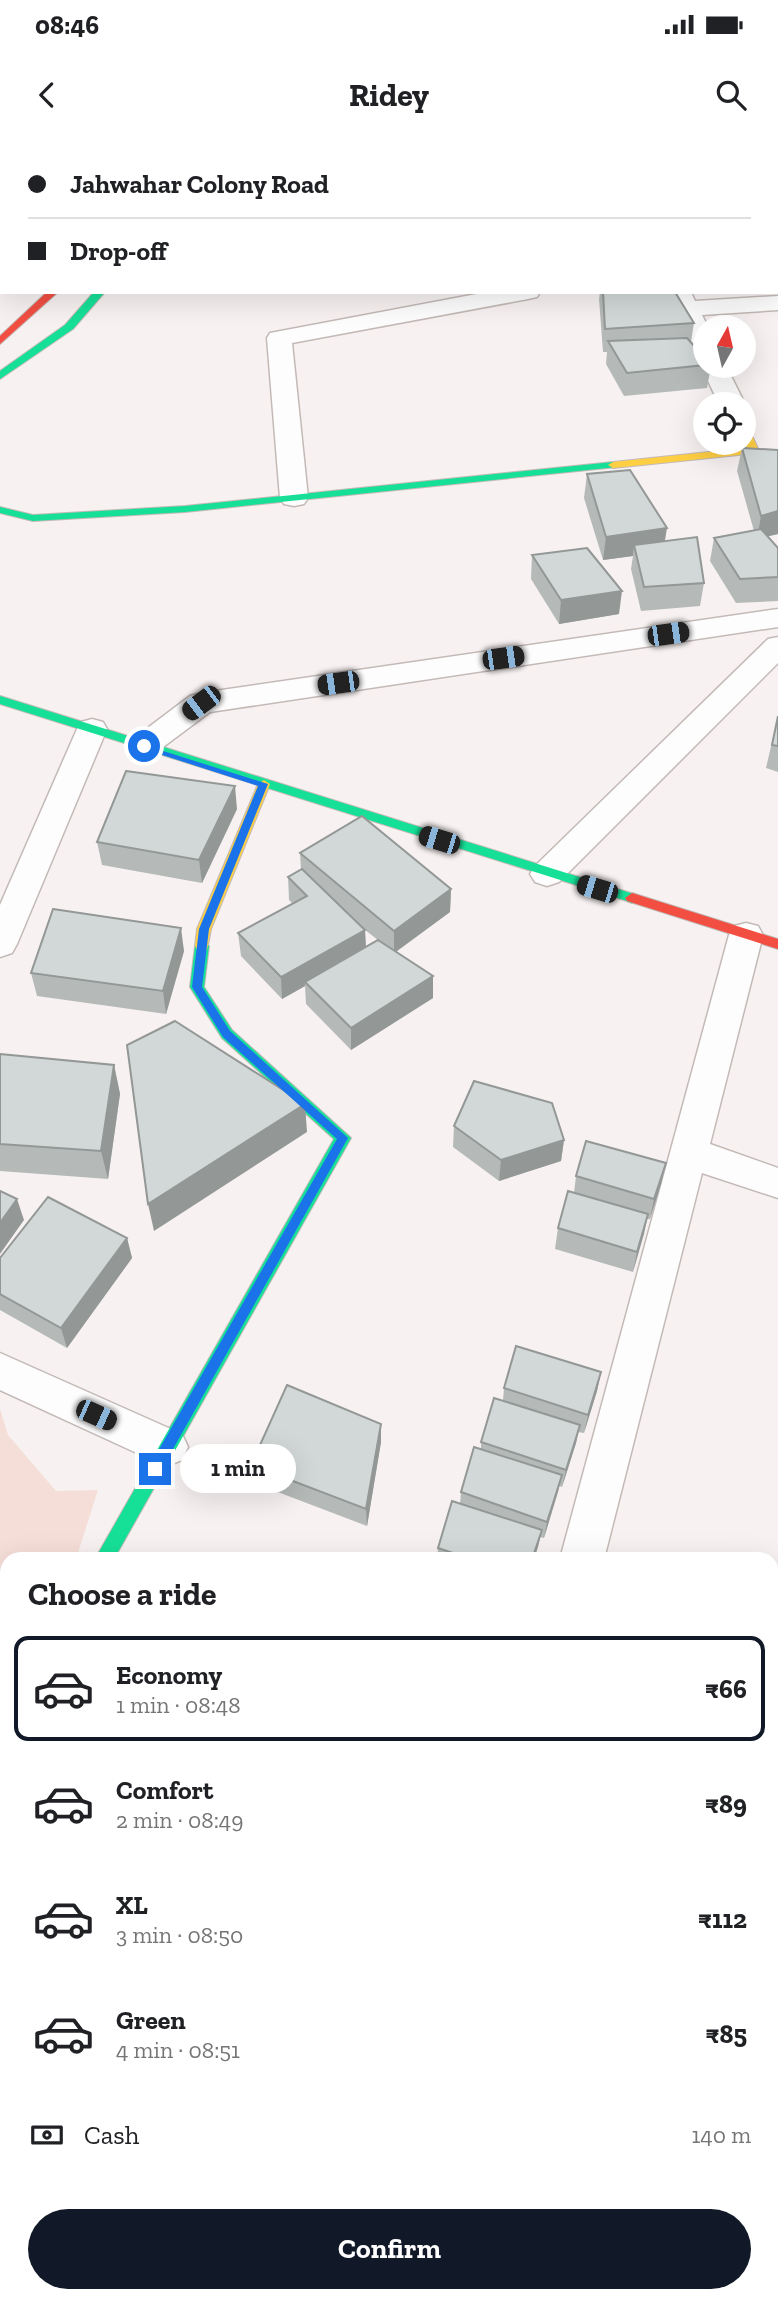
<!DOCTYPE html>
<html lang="en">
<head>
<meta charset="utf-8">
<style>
  :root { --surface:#fff; --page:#f6f6f6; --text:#202124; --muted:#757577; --line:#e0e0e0; --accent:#111827 }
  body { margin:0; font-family:"Zilla Slab",serif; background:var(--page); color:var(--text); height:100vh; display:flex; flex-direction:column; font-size:26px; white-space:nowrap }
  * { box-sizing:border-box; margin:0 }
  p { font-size:23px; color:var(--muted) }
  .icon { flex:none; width:38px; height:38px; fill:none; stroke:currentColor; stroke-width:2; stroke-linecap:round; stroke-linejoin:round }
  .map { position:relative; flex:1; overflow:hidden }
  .drawer { position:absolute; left:0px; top:1412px; width:779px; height:751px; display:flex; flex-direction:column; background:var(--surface); border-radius:21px 21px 0 0; box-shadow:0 7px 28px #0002 }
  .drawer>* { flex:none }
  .banner { position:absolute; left:0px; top:0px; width:779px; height:154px; box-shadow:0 7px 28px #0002; display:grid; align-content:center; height:154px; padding:0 28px; background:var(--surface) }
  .needle { width:46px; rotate:8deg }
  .buttons { position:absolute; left:693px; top:175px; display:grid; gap:14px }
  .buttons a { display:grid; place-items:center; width:63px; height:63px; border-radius:50%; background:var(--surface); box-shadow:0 7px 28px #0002; font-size:35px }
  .end { position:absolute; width:32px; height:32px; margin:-16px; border:9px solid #1a73e8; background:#fff; box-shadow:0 0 0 4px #fff }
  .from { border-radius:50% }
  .bubble { position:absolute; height:49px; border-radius:24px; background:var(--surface); box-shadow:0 7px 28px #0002; font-size:23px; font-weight:700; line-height:49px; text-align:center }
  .car { position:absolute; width:21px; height:42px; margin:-21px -10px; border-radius:9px; box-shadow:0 0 5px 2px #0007; background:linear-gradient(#222 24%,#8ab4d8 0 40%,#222 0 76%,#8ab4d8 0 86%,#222 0) }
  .banner b { display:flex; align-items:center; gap:24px; height:66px; font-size:26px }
  .banner b+b { border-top:2px solid var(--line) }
  .banner i { width:18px; height:18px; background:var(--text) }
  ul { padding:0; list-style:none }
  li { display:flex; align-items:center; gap:21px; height:105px; margin:0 14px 10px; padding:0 14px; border:4px solid transparent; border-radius:14px }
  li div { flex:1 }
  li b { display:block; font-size:26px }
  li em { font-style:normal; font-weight:700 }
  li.active { border-color:var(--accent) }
  li>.icon { width:63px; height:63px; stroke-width:1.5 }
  h2 { padding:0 28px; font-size:32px; line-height:84px }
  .pay { display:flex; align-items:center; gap:18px; height:77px; padding:0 28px; font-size:26px }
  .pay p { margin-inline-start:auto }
  .primary-button { display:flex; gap:14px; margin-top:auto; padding:14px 28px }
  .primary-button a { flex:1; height:80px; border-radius:42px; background:var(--accent); color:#fff; font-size:28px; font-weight:700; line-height:80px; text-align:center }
  .status { display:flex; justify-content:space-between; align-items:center; height:49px; padding:0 35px; background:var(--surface); direction:ltr }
  .status svg { height:19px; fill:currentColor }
  header { display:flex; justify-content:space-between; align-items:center; height:91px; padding:0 28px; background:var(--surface); font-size:32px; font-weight:700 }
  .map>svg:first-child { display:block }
  .green { fill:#f5ded7 }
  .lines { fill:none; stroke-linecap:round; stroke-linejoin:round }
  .street-casing { stroke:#c3bab7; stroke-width:3 }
  .fast-casing { stroke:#c3bab7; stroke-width:2 }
  .slow-casing { stroke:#c3bab7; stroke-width:2 }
  .jam-casing { stroke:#c3bab7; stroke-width:2 }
  .street { fill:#fefdfd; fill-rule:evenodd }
  .fast { fill:#16e098; fill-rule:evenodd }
  .slow { fill:#ffcf43; fill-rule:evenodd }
  .jam { fill:#f24e42; fill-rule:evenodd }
  .wall { fill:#b5bab9; fill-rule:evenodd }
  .shaded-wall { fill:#939796 }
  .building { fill:#d2d8d7; stroke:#939796; stroke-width:2 }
  .route { fill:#1a73e8 }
</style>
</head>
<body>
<div class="status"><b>08:46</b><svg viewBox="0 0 49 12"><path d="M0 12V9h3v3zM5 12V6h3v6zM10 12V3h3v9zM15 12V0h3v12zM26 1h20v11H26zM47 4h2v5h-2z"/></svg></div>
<header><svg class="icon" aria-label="back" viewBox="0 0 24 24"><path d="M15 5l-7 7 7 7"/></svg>Ridey<svg class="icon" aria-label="search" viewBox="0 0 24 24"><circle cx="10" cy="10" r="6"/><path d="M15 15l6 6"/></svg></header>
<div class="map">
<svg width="778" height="2162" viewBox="0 0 778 2162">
  <rect width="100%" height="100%" fill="#f7f2f1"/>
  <!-- green -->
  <polygon class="green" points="0,1269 8,1295 56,1351 98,1350 76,1419 7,1419 7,1521 0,1520"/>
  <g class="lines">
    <defs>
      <g id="street">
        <polygon points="316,0 338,0 315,2"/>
        <rect x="600" y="0" width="22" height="2"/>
        <rect x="0" y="119" width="2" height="14"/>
        <polygon points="487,152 540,152 537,157 528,159 292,203 308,358 304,364 294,366 284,364 280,358 267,198 270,193"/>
        <polygon points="667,152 691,152 695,161 778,156 778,170 702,175 708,187 705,187 705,214 696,212 693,207"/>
        <polygon points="705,221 705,226 726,226 745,264 744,266 719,264 701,226"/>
        <polygon points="778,469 778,487 210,572 155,613 144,616 133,613 128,606 133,599 190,556 201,553"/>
        <polygon points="778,497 778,523 559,742 547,746 535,742 530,734 535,726 768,499"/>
        <polygon points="92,579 103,582 107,589 17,804 12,813 0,817 0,765 77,589 81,582"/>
        <polygon points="746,783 758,786 763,795 710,1004 778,1028 778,1058 702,1033 604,1419 560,1419 729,795 734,786"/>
        <polygon points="0,1213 182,1294 188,1307 182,1320 167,1326 152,1320 0,1250"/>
        <polygon points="7,1568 7,1623 0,1626 0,1571"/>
        <polygon points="772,2017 778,2018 778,2072 772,2071"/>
        <polygon points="342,2156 398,2156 396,2162 340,2162"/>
      </g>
      <g id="fast">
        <polygon points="130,0 138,0 129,2"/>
        <polygon points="168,0 176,0 167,2"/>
        <polygon points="94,152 105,152 73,189 0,239 0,231 65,185"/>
        <polygon points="613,322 618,325 617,327 185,372 33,381 0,373 0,367 33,375 185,366"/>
        <polygon points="0,556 637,755 639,758 632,763 627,761 0,564"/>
        <polygon points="202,801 209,806 204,847 232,890 351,998 114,1419 95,1419 334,999 222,898 190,847 195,806"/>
      </g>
      <g id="slow">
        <polygon points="744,286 749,289 759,311 758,313 613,328 608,325 613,322 747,308 744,300"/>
        <polygon points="264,640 270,644 211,789 207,810 197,810 195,806 197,789 258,644"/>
      </g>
      <g id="jam">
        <polygon points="47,152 58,152 0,204 0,196"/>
        <polygon points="632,753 778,799 778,809 627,761 625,758"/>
      </g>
    </defs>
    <!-- street casing -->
    <use href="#street" class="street-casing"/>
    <!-- fast casing -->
    <use href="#fast" class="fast-casing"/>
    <!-- slow casing -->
    <use href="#slow" class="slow-casing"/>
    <!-- jam casing -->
    <use href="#jam" class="jam-casing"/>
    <!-- street -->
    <use href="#street" class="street"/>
    <!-- fast -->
    <use href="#fast" class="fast"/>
    <!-- slow -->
    <use href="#slow" class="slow"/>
    <!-- jam -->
    <use href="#jam" class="jam"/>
  </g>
  <!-- wall -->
  <g class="wall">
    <polygon points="661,0 737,0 738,2 662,2"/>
    <polygon points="752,0 778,0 778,24 777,24 777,2 752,2"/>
    <rect x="777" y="59" width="1" height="84"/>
    <polygon points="600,152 675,152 694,183 691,202 705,218 705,226 711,226 707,248 624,256 606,224 607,212 603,212 599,159"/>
    <polygon points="742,308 778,310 778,394 768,396 778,408 778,461 736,463 710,421 714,398 754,391 737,331"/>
    <polygon points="587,334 665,401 704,443 700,466 641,471 631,429 633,416 603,420 584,358"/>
    <polygon points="532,415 619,474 559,484 531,439"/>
    <polygon points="778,576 778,632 766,628"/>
    <polygon points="237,669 202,743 102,725 97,702"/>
    <path d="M300,713L451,749L450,772L396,812L433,836V858L351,910L306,864L305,846L282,859L241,816L238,793L293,764L289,760L288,737L301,730ZM365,790L378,800L366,807Z"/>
    <polygon points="184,811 166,874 37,856 31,833"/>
    <polygon points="0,914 114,925 120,954 108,1039 0,1031"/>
    <polygon points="454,986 564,1000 561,1021 499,1041 453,1007"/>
    <polygon points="666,1023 661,1044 650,1079 647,1079 633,1132 555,1109 558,1088 574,1053 576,1036"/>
    <polygon points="127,1098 132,1118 67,1208 0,1170 0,1118"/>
    <polygon points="601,1232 597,1251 584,1293 578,1292 576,1303 562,1347 559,1346 544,1398 540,1397 534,1419 437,1419 438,1408 460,1364 461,1352 481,1309 481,1302 503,1260 504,1248"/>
    <polygon points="381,1302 367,1386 254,1343 251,1325"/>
    <polygon points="772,1429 778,1430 778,1794 772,1793"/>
    <polygon points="7,1800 7,1858 0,1855 0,1815"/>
    <polygon points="772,1860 778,1860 778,1992 772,1991"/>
    <polygon points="565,2156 772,2156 778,2162 565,2162"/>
  </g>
  <!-- shaded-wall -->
  <g class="shaded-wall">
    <polygon points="778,371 778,394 757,399 761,376"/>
    <polygon points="667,388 663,412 634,405 633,416 603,420 606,397"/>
    <polygon points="622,451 619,474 559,484 561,460"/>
    <polygon points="235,646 237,669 202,743 199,720"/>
    <polygon points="451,749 450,772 394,813 394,791"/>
    <polygon points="181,788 184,811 166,874 163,851"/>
    <polygon points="365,790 366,812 305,842 305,846 282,859 281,837"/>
    <polygon points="433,836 433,858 351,910 351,888"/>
    <polygon points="114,925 120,954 108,1039 101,1011"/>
    <polygon points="305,964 307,992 154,1091 148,1064"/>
    <polygon points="564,1000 561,1021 499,1041 501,1020"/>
    <polygon points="666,1023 661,1044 650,1079 654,1059"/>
    <polygon points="17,1059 24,1080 0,1114 0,1083"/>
    <polygon points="648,1074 644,1094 633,1132 637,1112"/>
    <polygon points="127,1098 132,1118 67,1208 61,1188"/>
    <polygon points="601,1232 597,1251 584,1293 588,1275"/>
    <polygon points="381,1284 381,1302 367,1386 366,1369"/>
    <polygon points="580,1285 576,1303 562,1347 566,1330"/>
    <polygon points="562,1335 558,1352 544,1398 547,1382"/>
    <polygon points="542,1390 538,1407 534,1419 532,1419"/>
  </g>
  <!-- building -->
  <g class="building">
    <polygon points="678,0 737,0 738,2 678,2"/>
    <polygon points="760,0 778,0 778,1 761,1"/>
    <rect x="777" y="59" width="1" height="26"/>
    <rect x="777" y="93" width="1" height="27"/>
    <polygon points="603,152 675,152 694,183 605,189"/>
    <polygon points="687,198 705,218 705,225 627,233 608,201"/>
    <polygon points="742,308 778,310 778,371 761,376"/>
    <polygon points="630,330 667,388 606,397 587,334"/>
    <polygon points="761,389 778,408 778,437 740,439 714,398"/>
    <polygon points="697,397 704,443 644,447 634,405"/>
    <polygon points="587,408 622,451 561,460 532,415"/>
    <polygon points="778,576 778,606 772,605"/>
    <polygon points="126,631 235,646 199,720 97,702"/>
    <polygon points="362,676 451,749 394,791 300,713"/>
    <polygon points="302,729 365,790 281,837 238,793 307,756 288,737"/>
    <polygon points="53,769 181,788 163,851 31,833"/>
    <polygon points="378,800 433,836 351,888 305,842"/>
    <polygon points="175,881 305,964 148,1064 127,905"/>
    <polygon points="0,914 114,925 101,1011 0,1004"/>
    <polygon points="474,941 552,963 564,1000 501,1020 454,986"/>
    <polygon points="586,1001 666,1023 654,1059 576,1036"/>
    <polygon points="0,1051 17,1059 0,1083"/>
    <polygon points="568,1051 648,1074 637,1112 558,1088"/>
    <polygon points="48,1057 127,1098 61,1188 0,1154 0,1118"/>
    <polygon points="516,1206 601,1232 588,1275 504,1248"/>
    <polygon points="287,1245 381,1284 366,1369 251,1325"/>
    <polygon points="494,1258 580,1285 566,1330 481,1302"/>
    <polygon points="474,1307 562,1335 547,1382 461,1352"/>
    <polygon points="452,1361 542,1390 532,1419 471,1419 438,1408"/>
    <polygon points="772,1429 778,1430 778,1494 772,1454"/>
    <polygon points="772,1527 778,1529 778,1646 772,1646"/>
    <polygon points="772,1657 778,1657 778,1783 772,1782"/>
    <polygon points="7,1800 7,1852 0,1849 0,1815"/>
    <polygon points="772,1860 778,1860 778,1985 772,1983"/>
    <polygon points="0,2002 7,2006 7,2140 3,2148 0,2147"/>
    <polygon points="772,2100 778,2100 778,2162 733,2162 733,2156 772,2156"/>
    <rect x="484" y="2156" width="78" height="6"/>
    <rect x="570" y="2156" width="79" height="6"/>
    <rect x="651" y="2156" width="80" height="6"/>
  </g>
  <!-- route -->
  <polygon class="route" points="141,604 268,644 209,789 202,847 230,891 348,998 159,1334 155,1335 150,1334 150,1325 337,999 223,897 192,847 199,789 258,646 141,608"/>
</svg>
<div class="buttons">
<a><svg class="needle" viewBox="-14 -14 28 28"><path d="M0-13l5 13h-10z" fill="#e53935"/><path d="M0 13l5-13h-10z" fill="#757577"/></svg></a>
<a><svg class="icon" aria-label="locate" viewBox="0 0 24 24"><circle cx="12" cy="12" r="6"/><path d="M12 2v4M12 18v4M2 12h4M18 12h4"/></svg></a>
</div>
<i class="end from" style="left:144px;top:606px"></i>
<i class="end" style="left:155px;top:1329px"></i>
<div class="bubble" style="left:180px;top:1304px;width:116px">1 min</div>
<i class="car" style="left:668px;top:494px;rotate:82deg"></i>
<i class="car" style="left:503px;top:518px;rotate:82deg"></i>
<i class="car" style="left:338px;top:543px;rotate:262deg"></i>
<i class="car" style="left:201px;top:563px;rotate:233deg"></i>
<i class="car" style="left:439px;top:700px;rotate:287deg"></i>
<i class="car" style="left:597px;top:749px;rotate:287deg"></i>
<i class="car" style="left:96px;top:1275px;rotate:114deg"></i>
<div class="banner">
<b><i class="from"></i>Jahwahar Colony Road</b>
<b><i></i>Drop-off</b>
</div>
<section class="drawer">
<h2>Choose a ride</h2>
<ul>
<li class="active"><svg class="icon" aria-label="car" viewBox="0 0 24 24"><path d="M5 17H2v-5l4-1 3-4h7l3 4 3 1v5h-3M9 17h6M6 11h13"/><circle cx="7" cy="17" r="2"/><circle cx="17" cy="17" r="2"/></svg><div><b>Economy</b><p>1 min · 08:48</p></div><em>₹66</em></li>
<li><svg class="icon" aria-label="car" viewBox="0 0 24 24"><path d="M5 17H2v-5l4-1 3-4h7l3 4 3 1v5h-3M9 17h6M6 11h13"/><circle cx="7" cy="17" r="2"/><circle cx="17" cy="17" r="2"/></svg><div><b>Comfort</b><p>2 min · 08:49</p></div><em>₹89</em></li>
<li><svg class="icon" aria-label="car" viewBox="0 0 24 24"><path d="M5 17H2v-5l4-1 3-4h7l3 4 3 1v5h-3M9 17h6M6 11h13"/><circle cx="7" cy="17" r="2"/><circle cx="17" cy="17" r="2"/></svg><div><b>XL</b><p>3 min · 08:50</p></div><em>₹112</em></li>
<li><svg class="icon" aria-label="car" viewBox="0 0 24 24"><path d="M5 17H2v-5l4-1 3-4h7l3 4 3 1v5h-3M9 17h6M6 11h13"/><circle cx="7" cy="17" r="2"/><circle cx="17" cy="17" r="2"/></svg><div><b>Green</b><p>4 min · 08:51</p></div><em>₹85</em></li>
</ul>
<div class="pay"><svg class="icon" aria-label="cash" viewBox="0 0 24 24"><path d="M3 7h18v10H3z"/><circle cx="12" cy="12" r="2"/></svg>Cash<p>140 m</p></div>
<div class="primary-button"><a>Confirm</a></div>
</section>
</div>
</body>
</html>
